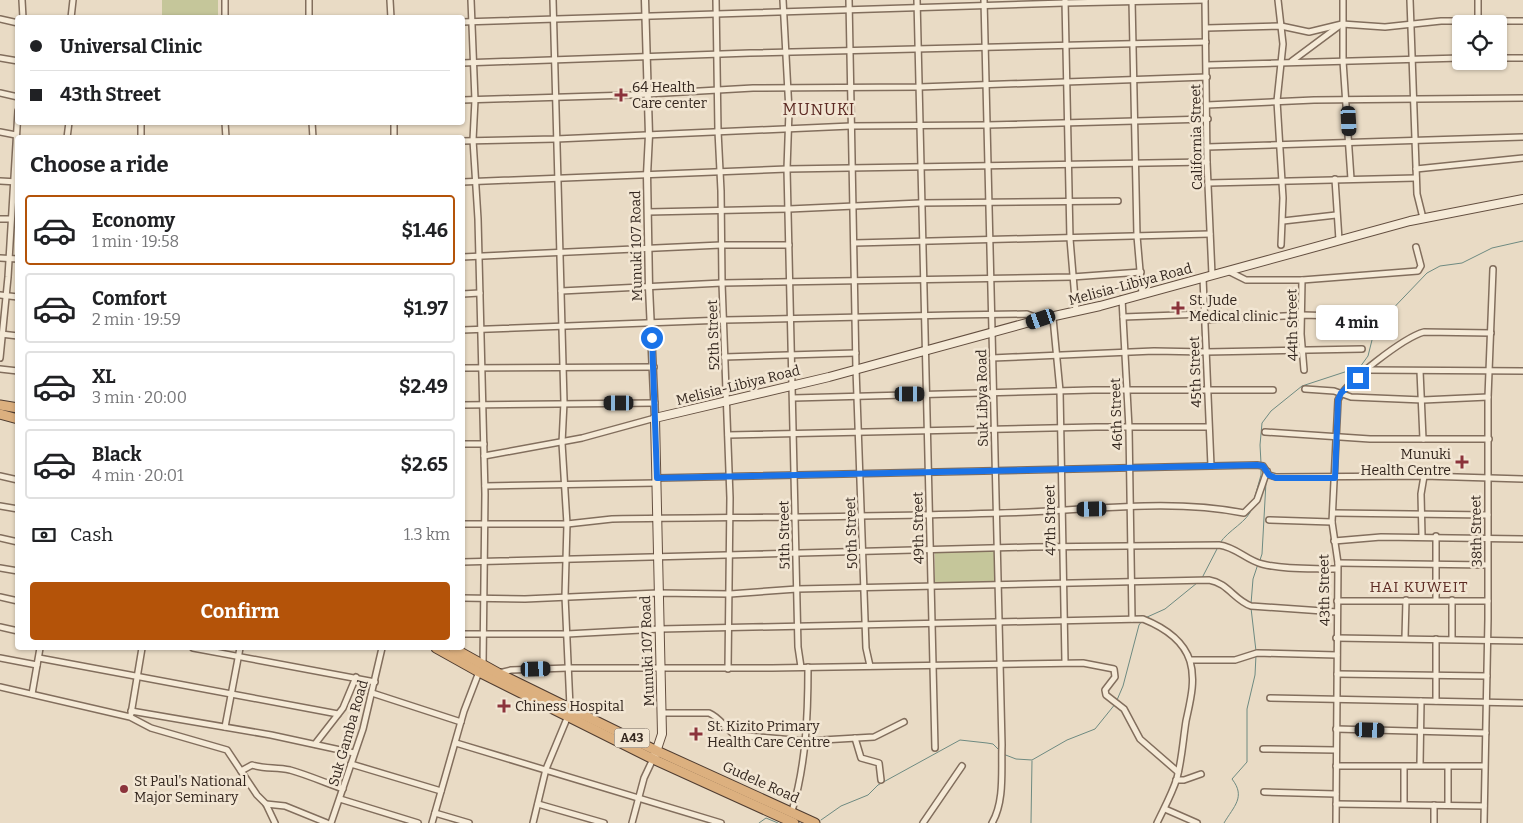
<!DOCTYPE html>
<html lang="en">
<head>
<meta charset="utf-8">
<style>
  :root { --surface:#fff; --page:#f2f2f2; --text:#202124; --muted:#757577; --line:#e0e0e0; --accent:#b45309 }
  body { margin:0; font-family:Bitter,serif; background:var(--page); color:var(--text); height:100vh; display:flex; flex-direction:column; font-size:19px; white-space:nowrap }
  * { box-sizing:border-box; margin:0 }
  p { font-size:16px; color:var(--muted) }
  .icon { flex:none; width:28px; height:28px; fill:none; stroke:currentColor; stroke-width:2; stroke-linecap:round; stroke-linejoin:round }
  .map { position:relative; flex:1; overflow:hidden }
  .drawer { position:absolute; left:15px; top:135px; width:450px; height:515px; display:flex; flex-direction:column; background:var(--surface); border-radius:5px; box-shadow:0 1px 4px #0004 }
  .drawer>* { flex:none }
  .banner { position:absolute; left:15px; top:15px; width:450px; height:110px; border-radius:5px; box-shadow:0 1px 4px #0004; display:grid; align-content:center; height:110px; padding:0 15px; background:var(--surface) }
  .controls { position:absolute; left:1452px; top:15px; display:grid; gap:10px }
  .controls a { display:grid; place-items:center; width:55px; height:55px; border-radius:5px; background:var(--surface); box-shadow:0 1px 4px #0004; font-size:25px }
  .end { position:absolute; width:22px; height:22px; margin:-11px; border:6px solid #1a73e8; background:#fff; box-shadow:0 0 0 2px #fff }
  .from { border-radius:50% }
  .bubble { position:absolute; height:35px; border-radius:5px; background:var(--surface); box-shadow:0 1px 4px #0004; font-size:16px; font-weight:700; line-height:35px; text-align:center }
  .car { position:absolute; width:15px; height:30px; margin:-15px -8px; border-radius:6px; box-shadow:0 0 4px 1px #0007; background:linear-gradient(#222 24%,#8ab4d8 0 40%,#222 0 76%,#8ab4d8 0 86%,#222 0) }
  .banner b { display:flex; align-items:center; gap:18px; height:48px; font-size:19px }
  .banner b+b { border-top:1px solid var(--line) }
  .banner i { width:12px; height:12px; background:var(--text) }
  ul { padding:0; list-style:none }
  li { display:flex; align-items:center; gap:15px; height:70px; margin:0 10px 8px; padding:0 5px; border:2px solid var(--line); border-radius:5px }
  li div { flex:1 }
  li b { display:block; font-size:19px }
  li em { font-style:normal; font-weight:700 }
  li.current { border-color:var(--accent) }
  li>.icon { width:45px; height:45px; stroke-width:1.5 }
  h2 { padding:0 15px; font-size:22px; line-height:60px }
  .pay { display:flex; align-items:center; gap:12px; height:55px; padding:0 15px; font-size:19px }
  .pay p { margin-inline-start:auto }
  .primary-button { display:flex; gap:10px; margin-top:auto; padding:10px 15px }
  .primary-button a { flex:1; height:58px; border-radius:5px; background:var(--accent); color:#fff; font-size:20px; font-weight:700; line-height:58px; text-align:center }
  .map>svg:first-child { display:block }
  .green { fill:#c5c69a }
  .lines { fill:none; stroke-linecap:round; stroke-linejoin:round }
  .stream { stroke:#6e8a81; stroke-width:1 }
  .minor-casing { stroke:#826e5d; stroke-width:8 }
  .tertiary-casing { stroke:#826e5d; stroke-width:9 }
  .secondary-casing { stroke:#644f40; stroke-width:10 }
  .trunk-casing { stroke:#503d31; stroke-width:11 }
  .minor { stroke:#f5ead7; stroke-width:5 }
  .tertiary { stroke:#f5ead7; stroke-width:6 }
  .secondary { stroke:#f5ead7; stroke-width:8 }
  .trunk { stroke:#dcb07f; stroke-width:9 }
  .route { stroke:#1a73e8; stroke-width:6 }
  .poi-dot { fill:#8b333b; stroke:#f2e6d3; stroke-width:2 }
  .labels { text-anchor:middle; stroke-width:5; stroke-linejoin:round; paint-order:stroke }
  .shield { fill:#f2e6d3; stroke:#6d6055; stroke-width:1 }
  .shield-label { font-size:12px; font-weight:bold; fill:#34271f }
  .poi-label { font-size:14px; fill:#34271f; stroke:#f2e6d3; text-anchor:start }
  .street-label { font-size:14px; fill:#34271f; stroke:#f2e6d3 }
  .neighbourhood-label { font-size:15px; letter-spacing:1px; fill:#5c2a23; stroke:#f2e6d3 }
  .quarter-label { font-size:16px; letter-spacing:1px; fill:#5c2a23; stroke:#f2e6d3 }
</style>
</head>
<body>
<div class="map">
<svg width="1523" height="823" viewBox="0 0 1523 823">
  <rect width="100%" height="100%" fill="#e9dbc5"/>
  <!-- green -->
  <g class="green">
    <rect x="162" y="0" width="56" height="17"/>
    <rect x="935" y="552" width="60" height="31"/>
  </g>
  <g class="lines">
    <!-- stream -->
    <g class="stream">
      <polyline points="1261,463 1260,445 1262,423 1271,411 1302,386 1360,367 1368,356 1374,332 1381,321 1427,273 1440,266 1462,263 1492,248 1523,241"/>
      <polyline points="1254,500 1261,475 1261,467"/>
      <path d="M1220,543C1228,530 1248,522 1252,508"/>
      <polyline points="1260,560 1262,554 1266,482"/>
      <polyline points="1202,578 1218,547"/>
      <polyline points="1251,604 1253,579 1258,564"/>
      <polyline points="1251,608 1256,651"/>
      <polyline points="1145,618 1165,609 1197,583"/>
      <polyline points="1117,700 1123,686 1139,625 1142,621"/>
      <polyline points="1003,754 1016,759 1032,760 1067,740 1095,729 1116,703"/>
      <polyline points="821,820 841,806 868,795 878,785 960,740 987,743 993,744 1000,751"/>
      <polyline points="759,823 766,818 778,823"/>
      <polyline points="1031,823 1032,761"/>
      <path d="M1224,823C1234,806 1246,797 1232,779L1247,762V709L1255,675L1256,655"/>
    </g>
    <defs>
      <g id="minor">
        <polyline points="22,0 23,18"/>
        <polyline points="225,0 225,18"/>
        <polyline points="309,0 309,18"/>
        <polyline points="390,0 391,18"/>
        <polyline points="471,0 475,100 473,140 478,219 485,494 483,665"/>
        <polyline points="553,0 564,402 562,443 567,524 565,596 570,707"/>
        <polyline points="716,0 718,131 721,191 722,283 730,498 728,669"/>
        <polyline points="783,0 789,111 787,169 798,647 801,667"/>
        <polyline points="849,0 856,369 866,648 870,666"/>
        <polyline points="917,0 935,748"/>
        <path d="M984,0L1002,745C1001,769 1005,801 992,823"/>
        <polyline points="1065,0 1070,239 1076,311"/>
        <polyline points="1132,0 1137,236 1142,294"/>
        <polyline points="1205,0 1207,162 1212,275"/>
        <polyline points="1278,0 1283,44 1277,101 1283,198 1281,245"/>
        <polyline points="1343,0 1343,61 1351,179"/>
        <polyline points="1410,0 1417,194 1423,218"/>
        <polyline points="1478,0 1478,21"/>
        <polyline points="71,18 73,0"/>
        <polyline points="0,19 18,23"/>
        <polyline points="462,22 1065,3 1205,0"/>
        <polyline points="1206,28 1281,26 1309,32 1342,24 1385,27 1441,21 1523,21"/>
        <polyline points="0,58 18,61"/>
        <polyline points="1499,58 1523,58"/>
        <polyline points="1292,61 1339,26"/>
        <polyline points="462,63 750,53 1206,42"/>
        <polyline points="1207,65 1461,58"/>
        <polyline points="0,93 18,97"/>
        <polyline points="462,100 630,95 753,88 919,87 1207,77"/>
        <polyline points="1207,105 1314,100 1523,98"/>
        <polyline points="225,122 226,138"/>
        <polyline points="312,122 313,138"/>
        <polyline points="394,122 394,138"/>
        <polyline points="0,132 16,135"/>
        <polyline points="67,138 69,122"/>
        <polyline points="141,138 141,122"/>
        <polyline points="462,141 556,139 851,126 987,125 1208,119"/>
        <polyline points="1207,147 1523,137"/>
        <polyline points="1416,169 1523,158"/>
        <polyline points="1335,179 1339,240"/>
        <polyline points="0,181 18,182"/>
        <polyline points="462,182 787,169 1207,162"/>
        <polyline points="1208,183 1416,178"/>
        <polyline points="648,212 789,209 920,203 1118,201"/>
        <polyline points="0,219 10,219"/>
        <polyline points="1283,221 1336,215"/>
        <polyline points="854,243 1210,234"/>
        <polyline points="462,257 721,245 789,245"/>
        <polyline points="0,258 18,259"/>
        <polyline points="1228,271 1246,280 1302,280 1418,271 1421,266 1416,247"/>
        <polyline points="1203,278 1211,466"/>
        <polyline points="1302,280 1301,334 1304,370"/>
        <polyline points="561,291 722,283 1072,277 1141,272"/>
        <polyline points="462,294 480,293"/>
        <polyline points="0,295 18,297"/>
        <polyline points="1122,299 1129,428 1132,619"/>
        <polyline points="1123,317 1204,314"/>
        <polyline points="1053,318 1060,391 1065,662"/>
        <polyline points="1204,320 1302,315 1379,317"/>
        <polyline points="462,330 724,320 953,315 1027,314 1040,319"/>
        <polyline points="1,334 18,336"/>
        <polyline points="724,357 856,353"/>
        <polyline points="0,358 8,277 18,111"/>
        <polyline points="992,358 1154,351 1206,352 1362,349"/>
        <polyline points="462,368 654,367"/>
        <polyline points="0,369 18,371"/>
        <polyline points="1368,370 1523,371"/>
        <polyline points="1420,371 1423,439"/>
        <polyline points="1305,389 1334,391 1351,397 1423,400 1488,397"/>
        <polyline points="793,398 1093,390 1273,390"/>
        <polyline points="462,405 655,403"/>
        <polyline points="1265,432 1370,439 1489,439"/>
        <polyline points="728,435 1096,427 1208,427"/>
        <polyline points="462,444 484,444"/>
        <polyline points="484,456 582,438 655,418"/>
        <polyline points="0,476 18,480"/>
        <polyline points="657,478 1257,465 1263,466 1269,475 1276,477 1424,476 1523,479"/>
        <polyline points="485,486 657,483"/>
        <polyline points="0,506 18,509"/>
        <polyline points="1333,513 1488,515"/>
        <polyline points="1269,520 1332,522"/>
        <path d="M462,524H567L612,519C751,517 890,517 1029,512C1100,509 1173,499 1244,513L1257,500L1267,471"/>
        <polyline points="1422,536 1421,494 1424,476"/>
        <polyline points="1436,536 1436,599"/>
        <polyline points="0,538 18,542"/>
        <polyline points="1334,541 1381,537 1523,539"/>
        <path d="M462,562L1032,547L1219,545C1236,547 1246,560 1262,564C1285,570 1313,568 1337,569"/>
        <polyline points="1338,563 1487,565"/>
        <polyline points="0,568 18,571"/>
        <polyline points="0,597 18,601"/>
        <path d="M462,598L525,599L658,593L730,594L797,589L1209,580C1228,583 1234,600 1251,606L1337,612"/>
        <polyline points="1337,601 1488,601"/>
        <polyline points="0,627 18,631"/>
        <path d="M462,634H567L660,629L1143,619C1163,627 1183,639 1190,661C1196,681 1190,702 1186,721C1183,740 1182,759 1177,778C1172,794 1164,808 1157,823"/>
        <polyline points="1336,638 1523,641"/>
        <polyline points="1405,638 1406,600"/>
        <polyline points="1452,639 1452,600"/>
        <polyline points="193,648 375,682"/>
        <polyline points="0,658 37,665"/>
        <polyline points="39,658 338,714"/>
        <polyline points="1190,660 1235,660 1257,653 1337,655"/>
        <polyline points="499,673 511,670 568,668 772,668 1083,663 1114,669 1115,677 1105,690 1106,695 1124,709 1140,739 1178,772"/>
        <polyline points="1337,674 1487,676"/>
        <polyline points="0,687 130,717 151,728 227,750 257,795 266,804 275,823"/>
        <polyline points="372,693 461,722"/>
        <polyline points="32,694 40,648"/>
        <polyline points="1270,698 1523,703"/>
        <polyline points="1436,701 1436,639"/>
        <polyline points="131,711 271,735 354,753"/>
        <path d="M661,713H709C721,718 725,729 735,735L805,741L874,737L904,722"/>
        <polyline points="131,714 142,648"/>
        <polyline points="225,727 240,648"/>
        <polyline points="1336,729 1486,733"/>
        <polyline points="855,738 861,758 879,763 881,780"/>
        <polyline points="456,743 721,823"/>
        <polyline points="315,744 343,708 356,677"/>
        <polyline points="1263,749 1336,750"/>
        <polyline points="351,764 441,791"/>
        <polyline points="1420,765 1421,701"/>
        <polyline points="1336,766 1484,766"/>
        <polyline points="1404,767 1404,803"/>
        <path d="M241,771L252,765C265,769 276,767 290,770C308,775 326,783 343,789"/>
        <polyline points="1176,780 1184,780 1201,774"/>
        <polyline points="1264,792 1336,794"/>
        <polyline points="340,799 418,823"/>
        <polyline points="266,804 285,806 327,823"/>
        <polyline points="538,804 604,823"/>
        <polyline points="1336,804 1484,806"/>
        <polyline points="1434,805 1434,823"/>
        <polyline points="1448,805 1448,767"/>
        <polyline points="1165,809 1197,823"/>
        <path d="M792,811C806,764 808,716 808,667"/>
        <polyline points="435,813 469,823"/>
        <polyline points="331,823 363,729 382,648"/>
        <polyline points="432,823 464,711 479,672"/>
        <polyline points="533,823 546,769 568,716"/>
        <polyline points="632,823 644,778 653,759"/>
        <polyline points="923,823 962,766"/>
        <path d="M1336,823L1338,563L1332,522L1338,400C1345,382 1405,337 1424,332L1491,333"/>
        <polyline points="1484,823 1488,619 1488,397 1493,269"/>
      </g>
      <polyline id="tertiary" points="645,0 649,135 647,175 649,287 655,418"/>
      <polyline id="secondary" points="655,755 662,734 655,418 829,377 1041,319 1100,306 1410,221 1523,199"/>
      <g id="trunk">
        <polyline points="0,405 18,408"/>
        <polyline points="0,414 18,419"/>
        <polyline points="436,648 479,672 653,759 794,823"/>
        <polyline points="453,648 498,673 657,751 815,823"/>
      </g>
    </defs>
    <!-- minor casing -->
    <use href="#minor" class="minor-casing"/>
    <!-- tertiary casing -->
    <use href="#tertiary" class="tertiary-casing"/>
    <!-- secondary casing -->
    <use href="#secondary" class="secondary-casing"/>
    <!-- trunk casing -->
    <use href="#trunk" class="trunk-casing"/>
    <!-- minor -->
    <use href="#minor" class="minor"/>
    <!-- tertiary -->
    <use href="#tertiary" class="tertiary"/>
    <!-- secondary -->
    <use href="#secondary" class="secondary"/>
    <!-- trunk -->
    <use href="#trunk" class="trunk"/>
  </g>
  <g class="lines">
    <!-- route -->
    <polyline class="route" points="652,338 657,478 1257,465 1263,466 1269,475 1276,478 1335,478 1338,400 1341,393 1358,378"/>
  </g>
  <!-- markers -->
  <g class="poi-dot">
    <path d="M618.5 87.5h5v5h5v5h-5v5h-5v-5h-5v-5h5z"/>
    <path d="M1175.5 300.5h5v5h5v5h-5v5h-5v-5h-5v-5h5z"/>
    <path d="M1459.5 454.5h5v5h5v5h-5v5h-5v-5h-5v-5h5z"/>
    <path d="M501.5 698.5h5v5h5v5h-5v5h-5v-5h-5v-5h5z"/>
    <path d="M693.5 726.5h5v5h5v5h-5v5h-5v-5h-5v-5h5z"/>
    <circle cx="124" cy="789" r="5"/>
  </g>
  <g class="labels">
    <!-- shield labels -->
    <rect class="shield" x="614.5" y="728.5" width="35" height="19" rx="4"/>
    <g class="shield-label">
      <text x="632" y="742">A43</text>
    </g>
    <!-- poi labels -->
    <g class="poi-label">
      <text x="632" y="92">64 Health<tspan x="632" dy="16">Care center</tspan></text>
      <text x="1189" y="305">St. Jude<tspan x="1189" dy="16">Medical clinic</tspan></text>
      <text x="1451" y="459" text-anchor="end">Munuki<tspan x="1451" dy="16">Health Centre</tspan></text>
      <text x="515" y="711">Chiness Hospital</text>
      <text x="707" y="731">St. Kizito Primary<tspan x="707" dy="16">Health Care Centre</tspan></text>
      <text x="134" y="786">St Paul's National<tspan x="134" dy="16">Major Seminary</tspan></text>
    </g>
    <!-- street labels -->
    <g class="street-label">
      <text transform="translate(1196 137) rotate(-91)" y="5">California Street</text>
      <text transform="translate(636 246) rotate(-91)" y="5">Munuki 107 Road</text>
      <text transform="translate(1130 284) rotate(-15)" y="5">Melisia-Libiya Road</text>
      <text transform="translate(1292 325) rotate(-91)" y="5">44th Street</text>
      <text transform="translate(713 335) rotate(-92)" y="5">52th Street</text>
      <text transform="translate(1195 372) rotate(-92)" y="5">45th Street</text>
      <text transform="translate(738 385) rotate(-14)" y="5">Melisia-Libiya Road</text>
      <text transform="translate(982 398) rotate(-91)" y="5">Suk Libya Road</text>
      <text transform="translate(1116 414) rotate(-92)" y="5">46th Street</text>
      <text transform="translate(1050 520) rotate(-91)" y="5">47th Street</text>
      <text transform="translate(918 528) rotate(-91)" y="5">49th Street</text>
      <text transform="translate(1476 531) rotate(-91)" y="5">38th Street</text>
      <text transform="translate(851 533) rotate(-92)" y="5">50th Street</text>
      <text transform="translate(784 535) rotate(-91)" y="5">51th Street</text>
      <text transform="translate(1324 590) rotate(-91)" y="5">43th Street</text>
      <text transform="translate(647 651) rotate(-92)" y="5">Munuki 107 Road</text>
      <text transform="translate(348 733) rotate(-74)" y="5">Suk Gamba Road</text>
      <text transform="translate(761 782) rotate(24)" y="5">Gudele Road</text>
    </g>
    <!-- neighbourhood labels -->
    <g class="neighbourhood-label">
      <text x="1419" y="592">HAI KUWEIT</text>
    </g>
    <!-- quarter labels -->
    <g class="quarter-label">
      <text x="819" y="115">MUNUKI</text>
    </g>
  </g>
</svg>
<div class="controls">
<a><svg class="icon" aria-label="locate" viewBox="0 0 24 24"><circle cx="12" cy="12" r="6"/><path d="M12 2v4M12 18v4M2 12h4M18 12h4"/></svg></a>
</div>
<i class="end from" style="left:652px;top:338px"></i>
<i class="end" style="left:1358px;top:378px"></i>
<div class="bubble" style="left:1316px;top:305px;width:82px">4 min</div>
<i class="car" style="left:1349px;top:121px;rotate:177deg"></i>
<i class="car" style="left:1041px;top:319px;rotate:251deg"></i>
<i class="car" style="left:910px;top:394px;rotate:90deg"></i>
<i class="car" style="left:619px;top:403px;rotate:270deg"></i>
<i class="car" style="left:1092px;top:509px;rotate:269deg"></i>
<i class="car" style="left:536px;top:669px;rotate:88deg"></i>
<i class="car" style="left:1370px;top:730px;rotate:92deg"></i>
<div class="banner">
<b><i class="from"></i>Universal Clinic</b>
<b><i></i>43th Street</b>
</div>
<section class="drawer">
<h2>Choose a ride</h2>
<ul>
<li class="current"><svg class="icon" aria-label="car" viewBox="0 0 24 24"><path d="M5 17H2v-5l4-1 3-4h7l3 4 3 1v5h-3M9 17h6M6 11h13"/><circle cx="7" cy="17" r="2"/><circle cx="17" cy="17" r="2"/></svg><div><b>Economy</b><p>1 min · 19:58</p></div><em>$1.46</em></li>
<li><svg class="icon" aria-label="car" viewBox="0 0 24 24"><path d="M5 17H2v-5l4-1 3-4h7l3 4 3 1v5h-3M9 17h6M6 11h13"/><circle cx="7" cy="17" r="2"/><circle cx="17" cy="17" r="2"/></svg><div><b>Comfort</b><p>2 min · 19:59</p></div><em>$1.97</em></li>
<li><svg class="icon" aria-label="car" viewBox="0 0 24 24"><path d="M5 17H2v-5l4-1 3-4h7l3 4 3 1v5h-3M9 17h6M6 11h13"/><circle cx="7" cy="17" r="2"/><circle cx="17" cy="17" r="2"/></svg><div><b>XL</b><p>3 min · 20:00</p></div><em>$2.49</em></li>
<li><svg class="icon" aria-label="car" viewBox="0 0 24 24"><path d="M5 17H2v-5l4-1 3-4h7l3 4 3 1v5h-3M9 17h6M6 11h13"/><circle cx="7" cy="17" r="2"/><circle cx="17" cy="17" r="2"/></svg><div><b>Black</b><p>4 min · 20:01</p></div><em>$2.65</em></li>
</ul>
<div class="pay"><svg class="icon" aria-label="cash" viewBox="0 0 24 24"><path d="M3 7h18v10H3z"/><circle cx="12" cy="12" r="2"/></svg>Cash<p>1.3 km</p></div>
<div class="primary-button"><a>Confirm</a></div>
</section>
</div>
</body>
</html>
